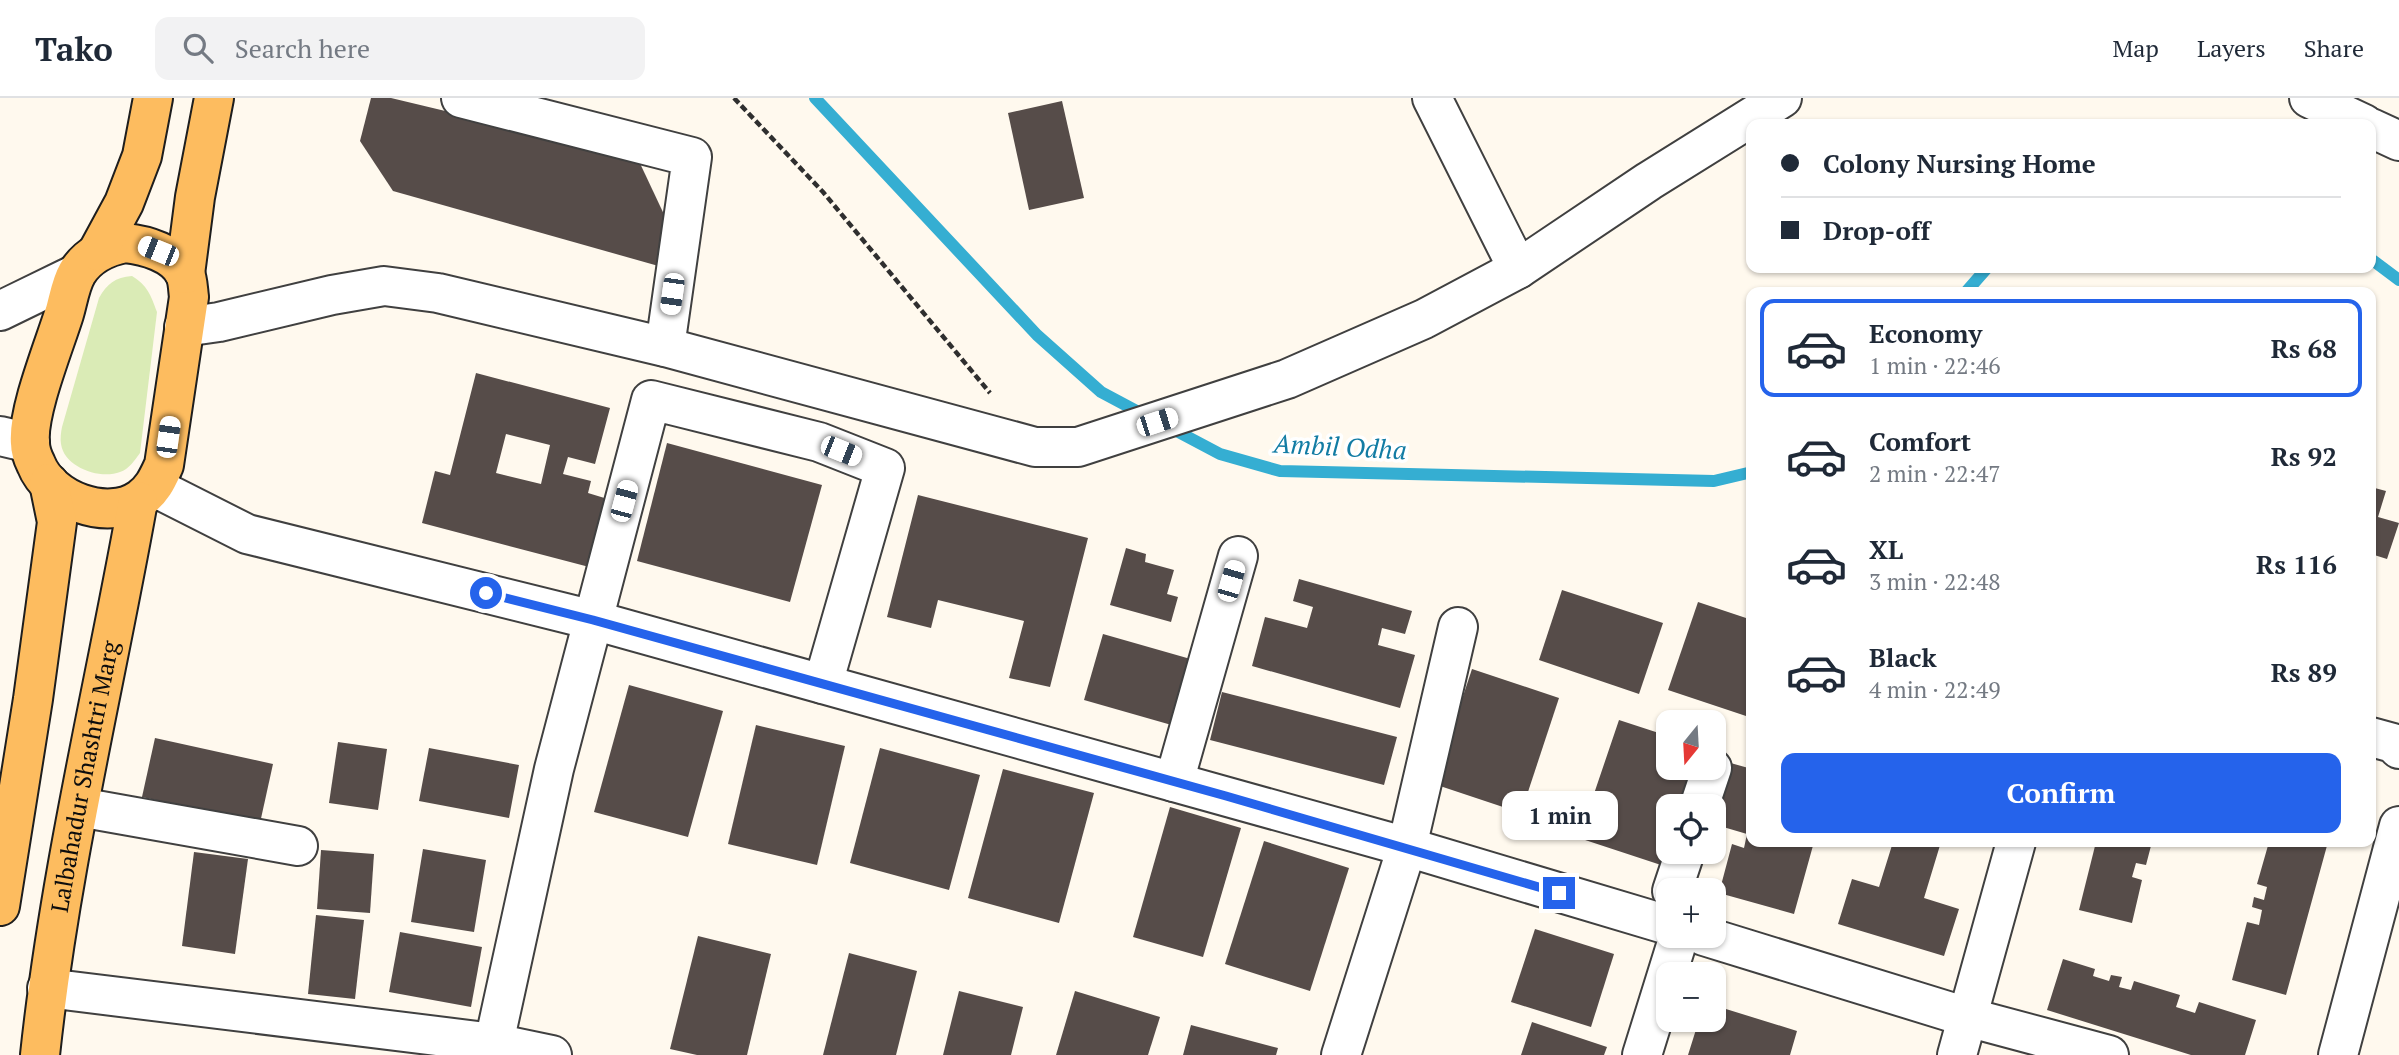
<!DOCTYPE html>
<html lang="en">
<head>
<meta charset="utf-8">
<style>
  :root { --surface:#fff; --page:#f2f2f3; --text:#1f2937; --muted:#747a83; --line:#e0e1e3; --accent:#2563eb }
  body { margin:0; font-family:"PT Serif",serif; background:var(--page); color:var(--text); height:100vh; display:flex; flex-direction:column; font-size:26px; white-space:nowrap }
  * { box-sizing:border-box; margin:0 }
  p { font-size:23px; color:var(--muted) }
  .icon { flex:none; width:38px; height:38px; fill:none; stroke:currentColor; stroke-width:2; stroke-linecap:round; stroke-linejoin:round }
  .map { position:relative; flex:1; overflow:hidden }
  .sheet { position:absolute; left:1746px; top:189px; width:630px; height:560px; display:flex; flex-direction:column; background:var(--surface); border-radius:14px; box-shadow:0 2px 5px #0004 }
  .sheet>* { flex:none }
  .top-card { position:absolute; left:1746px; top:21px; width:630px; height:154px; border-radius:14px; box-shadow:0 2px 5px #0004; display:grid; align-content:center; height:154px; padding:0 35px; background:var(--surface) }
  .needle { width:46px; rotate:198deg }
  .buttons { position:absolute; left:1656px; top:612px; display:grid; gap:14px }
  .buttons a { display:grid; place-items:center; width:70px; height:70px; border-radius:14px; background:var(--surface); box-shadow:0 2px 5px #0004; font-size:35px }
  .end { position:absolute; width:32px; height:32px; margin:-16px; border:9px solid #2563eb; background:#fff; box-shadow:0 0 0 4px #fff }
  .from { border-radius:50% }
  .bubble { position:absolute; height:49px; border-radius:14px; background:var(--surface); box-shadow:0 2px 5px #0004; font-size:23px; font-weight:600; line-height:49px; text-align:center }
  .car { position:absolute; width:21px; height:42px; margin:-21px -10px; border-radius:9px; box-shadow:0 0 5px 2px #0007; background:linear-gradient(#fff 24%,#345 0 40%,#fff 0 76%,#345 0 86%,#fff 0) }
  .top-card b { display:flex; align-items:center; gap:24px; height:66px; font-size:26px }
  .top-card b+b { border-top:2px solid var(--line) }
  .top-card i { width:18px; height:18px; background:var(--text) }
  ul { padding:12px 0 0; list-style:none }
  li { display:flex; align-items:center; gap:21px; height:98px; margin:0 14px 10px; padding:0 21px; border:4px solid transparent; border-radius:14px }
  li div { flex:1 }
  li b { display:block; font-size:26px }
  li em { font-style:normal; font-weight:600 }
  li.active { border-color:var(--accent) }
  li>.icon { width:63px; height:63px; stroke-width:1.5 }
  .action { display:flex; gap:14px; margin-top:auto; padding:14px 35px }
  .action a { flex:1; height:80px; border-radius:14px; background:var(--accent); color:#fff; font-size:28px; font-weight:600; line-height:80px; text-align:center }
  header { display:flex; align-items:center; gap:42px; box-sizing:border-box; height:98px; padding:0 35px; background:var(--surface); border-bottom:2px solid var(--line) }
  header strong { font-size:33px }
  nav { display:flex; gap:38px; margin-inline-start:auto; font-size:24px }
  .search { width:490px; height:63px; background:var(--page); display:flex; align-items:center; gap:18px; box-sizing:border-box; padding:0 24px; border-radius:14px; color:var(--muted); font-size:26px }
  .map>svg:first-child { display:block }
  .green { fill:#daebb6 }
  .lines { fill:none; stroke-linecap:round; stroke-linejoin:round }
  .stream { stroke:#35aed2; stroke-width:12 }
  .building { fill:#564c49; fill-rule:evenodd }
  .minor-casing { stroke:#404040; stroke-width:42 }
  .major-casing { stroke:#1e1e1e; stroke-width:42 }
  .path { stroke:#2f2f2f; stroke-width:4.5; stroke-dasharray:7 3.5; stroke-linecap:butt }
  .minor { stroke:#fff; stroke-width:38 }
  .major { stroke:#fdbc5f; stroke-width:38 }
  .route { stroke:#2563eb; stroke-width:9 }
  .labels { text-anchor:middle; stroke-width:7; stroke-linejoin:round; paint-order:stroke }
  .street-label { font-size:24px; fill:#0d0d0d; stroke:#fff }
  .water-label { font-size:26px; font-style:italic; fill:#127ca4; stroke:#fff }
</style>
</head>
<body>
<header>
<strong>Tako</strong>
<div class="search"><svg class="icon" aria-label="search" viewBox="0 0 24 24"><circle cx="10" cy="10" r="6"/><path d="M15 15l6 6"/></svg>Search here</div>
<nav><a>Map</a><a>Layers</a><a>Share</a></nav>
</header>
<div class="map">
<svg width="2399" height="957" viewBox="0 0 2399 957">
  <rect width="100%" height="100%" fill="#fff9ee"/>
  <!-- green -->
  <path class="green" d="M132,178C147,187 151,197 157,214L140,355C134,363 129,371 120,374C100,382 64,369 61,346C60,341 61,334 62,329L99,200C107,186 115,179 132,178Z"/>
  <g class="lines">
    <!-- stream -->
    <g class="stream">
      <polyline points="815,0 1037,237 1101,294 1146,318"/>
      <polyline points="2371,161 2399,182"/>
      <polyline points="1966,194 1987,170"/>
      <polyline points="1169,329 1220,356 1280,373 1714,383 1752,374"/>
    </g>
  </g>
  <!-- building -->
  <g class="building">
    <polygon points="371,0 391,0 637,59 669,127 662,169 393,93 360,43"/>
    <polygon points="1062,3 1084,100 1029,112 1008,15"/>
    <path d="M476,275L610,310L595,366L568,359L563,376L591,383L588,395L611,402L593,470L422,425L435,373L450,377ZM506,336L550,347L541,386L496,375Z"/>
    <polygon points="667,345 822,387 790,504 637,463"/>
    <polygon points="2371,389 2386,393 2378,419 2399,425 2387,461 2371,456"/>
    <polygon points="918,397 1088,440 1050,589 1009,580 1024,523 938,502 931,530 887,519"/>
    <polygon points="1126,450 1146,456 1145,464 1174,472 1167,496 1178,499 1171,524 1110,507"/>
    <polygon points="1299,481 1412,513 1405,536 1382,530 1378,547 1415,557 1400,610 1252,568 1265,519 1307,530 1313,509 1293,503"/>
    <polygon points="1562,492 1663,525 1639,596 1539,562"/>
    <polygon points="1698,504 1752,522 1752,620 1668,592"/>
    <polygon points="1103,536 1194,562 1175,628 1084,602"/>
    <polygon points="1472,571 1559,600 1521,715 1434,686"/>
    <polygon points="629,587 723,613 688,739 594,714"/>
    <polygon points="1222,594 1397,639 1384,687 1210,642"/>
    <polygon points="1619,622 1668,638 1668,670 1697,670 1684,709 1668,709 1668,756 1664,768 1579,740"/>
    <polygon points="756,627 845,648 817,767 728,746"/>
    <polygon points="155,640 273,666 260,725 142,699"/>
    <polygon points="338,644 387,651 378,712 329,705"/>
    <polygon points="429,650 519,667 509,720 419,703"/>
    <polygon points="880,650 980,677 949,792 850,765"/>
    <polygon points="1727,664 1752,671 1752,744 1814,744 1794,816 1719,795 1732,746 1744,750 1747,736 1713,726 1713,713"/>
    <polygon points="1003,671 1094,695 1059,825 968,800"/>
    <polygon points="1170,709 1241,730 1203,859 1133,839"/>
    <polygon points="1264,743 1349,770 1310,893 1225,866"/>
    <polygon points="1893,744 1941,744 1924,800 1959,811 1944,858 1838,826 1852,781 1879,789"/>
    <polygon points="2096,744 2152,744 2146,767 2136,765 2132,779 2142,782 2132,825 2079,812"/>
    <polygon points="2269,744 2328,744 2286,897 2232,882 2247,824 2259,827 2262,812 2252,809 2254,799 2264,802 2267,789 2257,786"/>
    <polygon points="423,751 486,762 474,834 411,824"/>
    <polygon points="321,752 374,756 370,815 317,811"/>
    <polygon points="194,754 248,761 235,856 182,848"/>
    <polygon points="316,817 364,822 355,901 308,896"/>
    <polygon points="1535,831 1614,856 1591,929 1511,904"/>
    <polygon points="400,834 482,849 471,909 389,894"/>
    <polygon points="698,838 771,856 747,957 697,957 670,951"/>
    <polygon points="849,855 917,873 896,957 823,957"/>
    <polygon points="2063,861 2095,871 2093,878 2109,883 2111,877 2122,879 2119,889 2131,892 2134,883 2180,897 2176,909 2195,915 2199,904 2256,922 2245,957 2191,957 2047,912"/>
    <polygon points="959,893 1023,909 1011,957 943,957"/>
    <polygon points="1075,893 1160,919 1148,957 1056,957"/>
    <polygon points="1713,907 1797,933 1790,957 1688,957 1699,922 1713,922"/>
    <polygon points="1532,924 1607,949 1604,957 1521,957"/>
    <polygon points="1191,927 1278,950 1276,957 1183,957"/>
  </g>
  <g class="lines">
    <defs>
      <g id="minor">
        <polyline points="461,0 692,59 665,249"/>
        <polyline points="1432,0 1518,171"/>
        <polyline points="2309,0 2364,26"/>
        <polyline points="2371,30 2399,43"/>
        <polyline points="0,213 76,176"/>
        <polyline points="184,229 219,224 332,197 384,188 438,195 665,249 1035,349 1078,349 1287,281 1424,221 1518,171 1649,83 1782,0"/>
        <polyline points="0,338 30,345"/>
        <polyline points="154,389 247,436 593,522 1407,749 1668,827"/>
        <polyline points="2371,639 2393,645 2399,651"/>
        <polyline points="1174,684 1238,458"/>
        <polyline points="79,709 298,748"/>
        <polyline points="1699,709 1712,670"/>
        <polyline points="1672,793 1685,754"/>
        <polyline points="1704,838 1967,919 2109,957"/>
        <polyline points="47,890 494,945 552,957"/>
        <polyline points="493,957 494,945 554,671 651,302 819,344 885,370 823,586"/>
        <polyline points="1341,957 1407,749 1458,529"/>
        <polyline points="1642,957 1679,838"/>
        <polyline points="1957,957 2016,744"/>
        <polyline points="2338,957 2399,728"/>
      </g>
      <g id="major">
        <path d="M125,145C145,147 175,155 185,176C188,182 188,192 189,199L164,367C158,380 153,392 140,401C107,424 50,402 36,366C33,360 30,351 30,345C27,314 54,248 64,216C68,203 70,187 77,175C88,157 105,149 125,145Z"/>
        <polyline points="98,153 124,105 142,58 153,0"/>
        <polyline points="185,176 195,99 214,0"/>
        <polyline points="0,808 33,601 57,424 49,385"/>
        <path id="s1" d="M40,957C60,770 105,587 138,403"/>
      </g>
    </defs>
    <!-- minor casing -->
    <use href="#minor" class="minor-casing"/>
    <!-- major casing -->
    <use href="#major" class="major-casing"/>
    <!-- path -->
    <polyline class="path" points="734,0 823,94 990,295"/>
    <!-- minor -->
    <use href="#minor" class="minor"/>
    <!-- major -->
    <use href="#major" class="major"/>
  </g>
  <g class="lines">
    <!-- route -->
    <polyline class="route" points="486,495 593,522 1226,698 1559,795"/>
  </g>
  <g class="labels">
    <!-- street labels -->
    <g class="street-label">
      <text dy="8" stroke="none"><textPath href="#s1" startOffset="282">Lalbahadur Shashtri Marg</textPath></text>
    </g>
    <!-- water labels -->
    <g class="water-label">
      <text transform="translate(1340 349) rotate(3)" y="9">Ambil Odha</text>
    </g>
  </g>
</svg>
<div class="buttons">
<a><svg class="needle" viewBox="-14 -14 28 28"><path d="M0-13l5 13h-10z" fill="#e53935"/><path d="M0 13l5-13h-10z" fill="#747a83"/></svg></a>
<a><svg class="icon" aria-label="locate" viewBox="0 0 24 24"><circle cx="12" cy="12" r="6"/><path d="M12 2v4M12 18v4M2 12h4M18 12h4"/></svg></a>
<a>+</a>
<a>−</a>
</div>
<i class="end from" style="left:486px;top:495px"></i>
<i class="end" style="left:1559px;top:795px"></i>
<div class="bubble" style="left:1502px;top:693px;width:116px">1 min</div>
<i class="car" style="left:158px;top:153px;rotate:292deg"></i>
<i class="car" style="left:672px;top:196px;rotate:188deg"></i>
<i class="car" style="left:1157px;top:324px;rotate:72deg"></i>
<i class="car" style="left:168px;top:339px;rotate:8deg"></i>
<i class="car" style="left:841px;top:353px;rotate:112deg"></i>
<i class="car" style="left:624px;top:403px;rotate:15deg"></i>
<i class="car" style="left:1231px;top:483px;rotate:16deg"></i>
<div class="top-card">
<b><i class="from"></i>Colony Nursing Home</b>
<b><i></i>Drop-off</b>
</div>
<section class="sheet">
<ul>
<li class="active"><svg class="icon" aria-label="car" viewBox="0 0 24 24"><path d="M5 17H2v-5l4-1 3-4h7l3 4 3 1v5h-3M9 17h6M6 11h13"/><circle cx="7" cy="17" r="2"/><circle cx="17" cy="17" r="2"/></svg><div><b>Economy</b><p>1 min · 22:46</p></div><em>Rs 68</em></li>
<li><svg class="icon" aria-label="car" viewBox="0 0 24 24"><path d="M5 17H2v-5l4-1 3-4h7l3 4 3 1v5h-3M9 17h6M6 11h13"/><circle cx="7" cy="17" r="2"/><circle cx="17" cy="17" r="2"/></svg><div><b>Comfort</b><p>2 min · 22:47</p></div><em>Rs 92</em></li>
<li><svg class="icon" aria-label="car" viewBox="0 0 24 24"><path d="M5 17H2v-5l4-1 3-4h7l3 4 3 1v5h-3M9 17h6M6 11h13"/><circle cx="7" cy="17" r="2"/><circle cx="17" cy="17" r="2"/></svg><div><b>XL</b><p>3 min · 22:48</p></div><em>Rs 116</em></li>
<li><svg class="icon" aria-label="car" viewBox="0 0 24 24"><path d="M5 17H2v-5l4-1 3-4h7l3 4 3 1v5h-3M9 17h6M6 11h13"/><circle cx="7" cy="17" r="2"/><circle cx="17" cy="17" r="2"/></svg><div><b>Black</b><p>4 min · 22:49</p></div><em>Rs 89</em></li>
</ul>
<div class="action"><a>Confirm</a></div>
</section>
</div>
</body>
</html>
